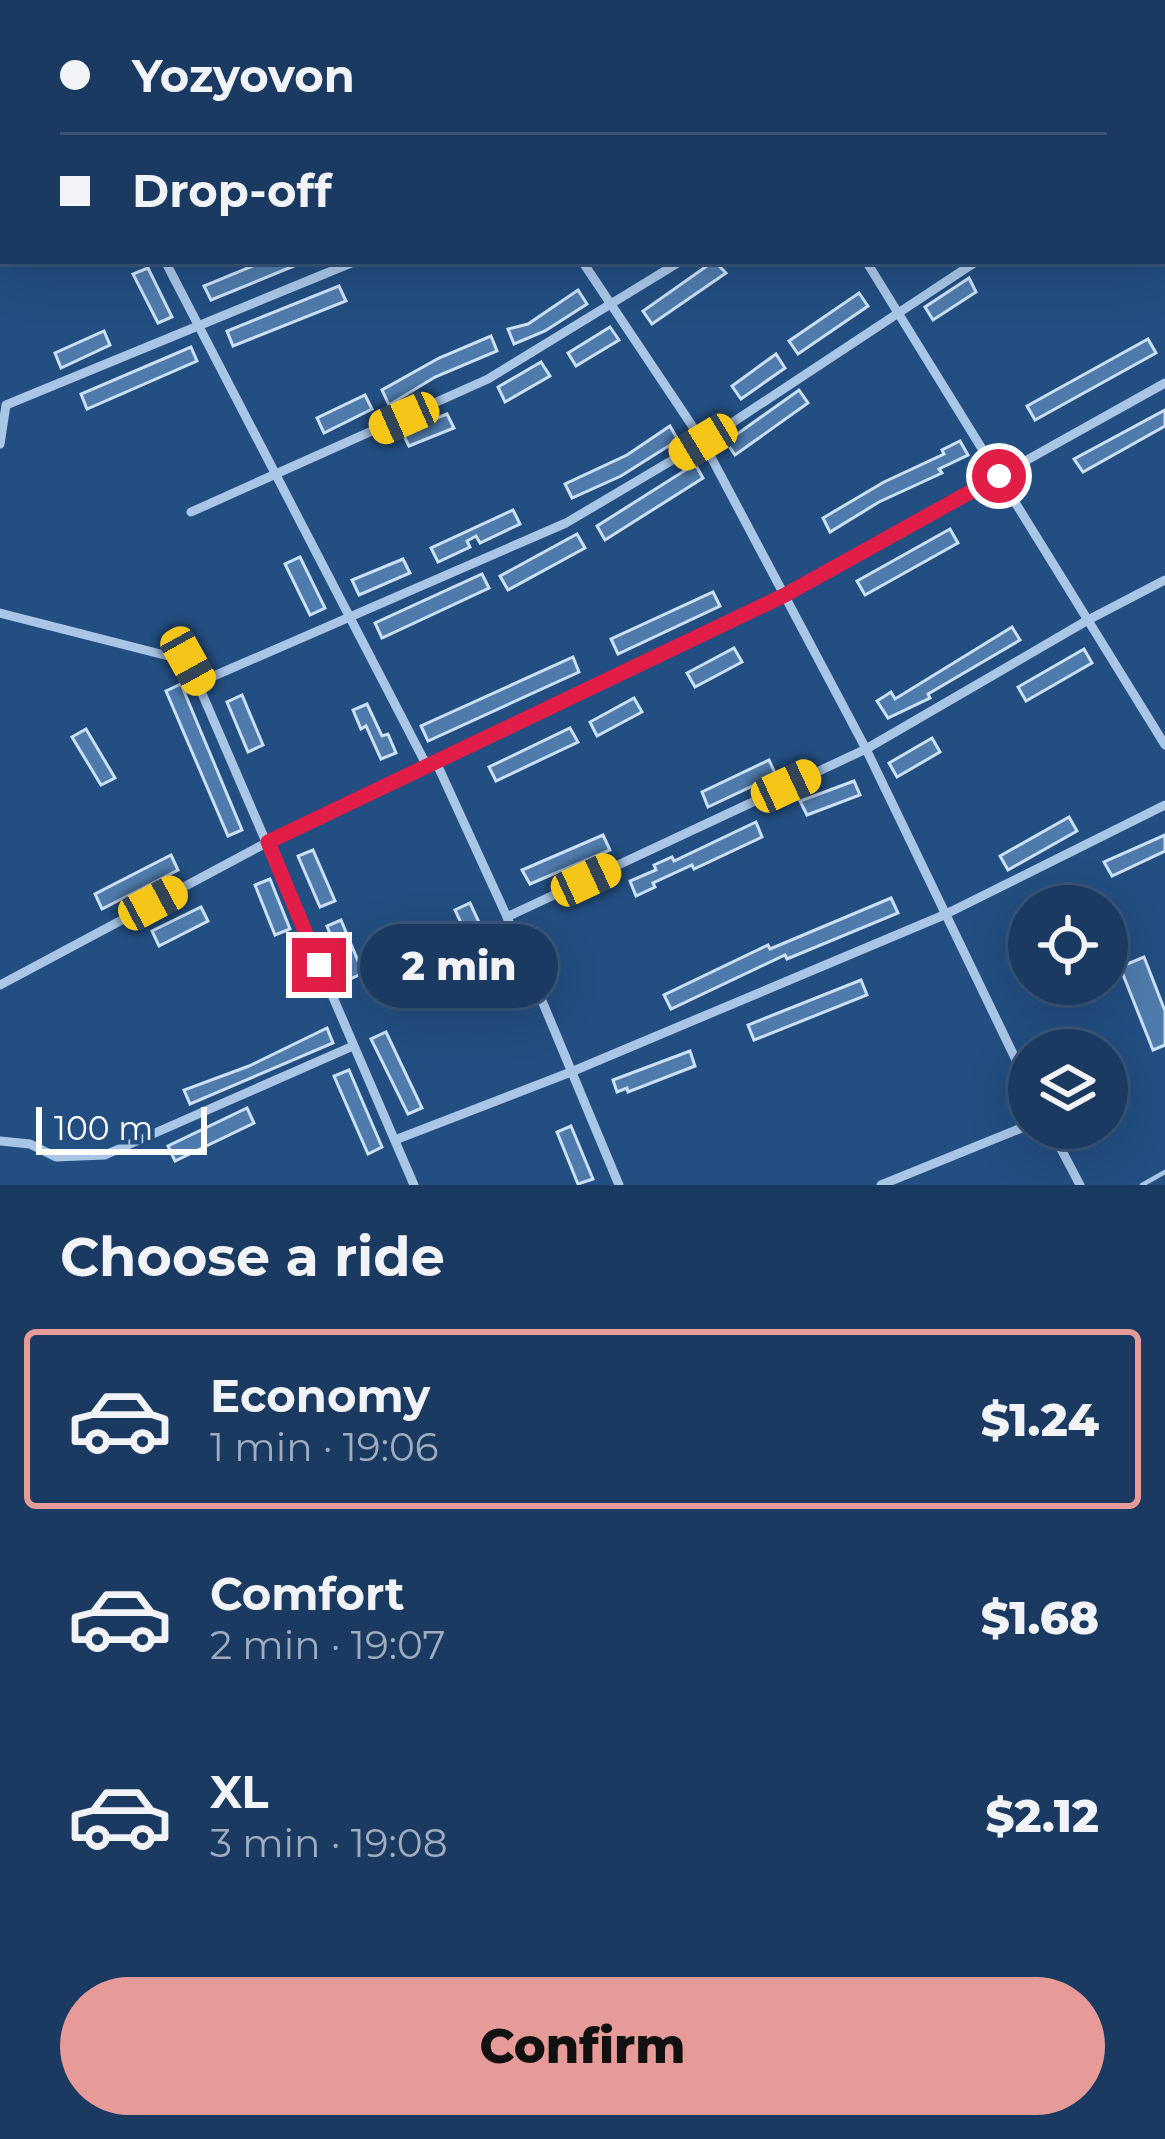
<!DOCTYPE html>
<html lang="en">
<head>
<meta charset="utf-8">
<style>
  :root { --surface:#1a3a61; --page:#234167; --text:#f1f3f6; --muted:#9fadbd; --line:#385476; --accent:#e69b98 }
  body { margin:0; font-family:Montserrat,sans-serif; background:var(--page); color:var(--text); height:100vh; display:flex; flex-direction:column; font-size:45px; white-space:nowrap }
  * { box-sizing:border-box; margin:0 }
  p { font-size:39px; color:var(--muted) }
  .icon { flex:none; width:66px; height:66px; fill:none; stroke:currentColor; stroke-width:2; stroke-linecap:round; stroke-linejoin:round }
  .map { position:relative; height:1185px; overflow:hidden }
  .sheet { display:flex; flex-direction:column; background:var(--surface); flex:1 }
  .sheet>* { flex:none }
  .banner { position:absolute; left:0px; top:0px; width:1167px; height:264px; box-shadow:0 12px 48px #0002,0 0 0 3px var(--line); display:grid; align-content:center; height:264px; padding:0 60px; background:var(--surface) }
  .fabs { position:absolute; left:1008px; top:885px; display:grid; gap:24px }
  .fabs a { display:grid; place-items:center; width:120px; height:120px; border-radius:50%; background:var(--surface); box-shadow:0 12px 48px #0002,0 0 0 3px var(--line); font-size:60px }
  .scale { position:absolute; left:36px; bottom:30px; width:171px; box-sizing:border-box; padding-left:12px; border:6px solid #fff; border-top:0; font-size:33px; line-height:42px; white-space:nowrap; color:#fff; -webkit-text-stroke:9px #224e81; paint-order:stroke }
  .end { position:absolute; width:54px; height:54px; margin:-27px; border:15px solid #e11d48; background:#fff; box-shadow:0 0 0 6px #fff }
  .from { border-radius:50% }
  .bubble { position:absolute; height:84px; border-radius:42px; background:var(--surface); box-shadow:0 12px 48px #0002,0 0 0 3px var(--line); font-size:39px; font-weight:800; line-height:84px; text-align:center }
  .car { position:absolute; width:36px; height:72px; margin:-36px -18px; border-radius:15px; box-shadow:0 0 9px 3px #0007; background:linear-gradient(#f5c518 24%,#345 0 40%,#f5c518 0 76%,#345 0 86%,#f5c518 0) }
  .banner b { display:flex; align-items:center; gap:42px; height:114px; font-size:45px }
  .banner b+b { border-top:3px solid var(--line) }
  .banner i { width:30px; height:30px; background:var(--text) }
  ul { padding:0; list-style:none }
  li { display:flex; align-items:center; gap:36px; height:180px; margin:0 24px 18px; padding:0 36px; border:6px solid transparent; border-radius:12px }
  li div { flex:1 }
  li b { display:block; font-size:45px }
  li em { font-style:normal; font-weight:800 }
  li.current { border-color:var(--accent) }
  li>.icon { width:108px; height:108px; stroke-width:1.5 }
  h2 { padding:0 60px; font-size:54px; line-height:144px }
  .cta { display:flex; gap:24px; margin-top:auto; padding:24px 60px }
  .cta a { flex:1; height:138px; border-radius:72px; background:var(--accent); color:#111; font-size:48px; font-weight:800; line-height:138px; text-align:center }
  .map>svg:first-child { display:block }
  .building { fill:#4f7bac; stroke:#cce0f6; stroke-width:3 }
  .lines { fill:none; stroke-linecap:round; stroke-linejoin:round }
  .service { stroke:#a9c6e7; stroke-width:4.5 }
  .minor { stroke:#a9c6e7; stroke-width:9 }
  .route { stroke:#e11d48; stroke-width:15 }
</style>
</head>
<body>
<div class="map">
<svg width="1165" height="1185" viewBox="0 0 1165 1185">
  <rect width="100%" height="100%" fill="#224e81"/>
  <!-- building -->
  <g class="building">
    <polygon points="265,261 306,261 211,300 204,286"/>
    <polygon points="714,261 726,273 652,324 643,311"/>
    <polygon points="148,268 172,317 158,323 133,274"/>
    <polygon points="969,278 976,292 933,320 925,307"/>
    <polygon points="339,286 346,301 233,346 227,331"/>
    <polygon points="578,290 587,304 545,331 514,344 508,329 528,324"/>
    <polygon points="859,293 868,306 798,354 789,341"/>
    <polygon points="610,327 619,340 576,366 568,353"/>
    <polygon points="104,331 110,345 61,368 55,353"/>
    <polygon points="491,336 497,351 435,377 389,405 382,390 439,358"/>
    <polygon points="1148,339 1156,353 1035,420 1027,406"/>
    <polygon points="191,347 197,361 87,409 81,394"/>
    <polygon points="776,354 785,368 741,399 732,386"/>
    <polygon points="541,362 550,376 505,402 498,387"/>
    <polygon points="799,390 808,403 735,455 726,442"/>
    <polygon points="365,395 372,409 324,433 317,418"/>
    <polygon points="1165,410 1165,426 1083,472 1074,459"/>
    <polygon points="447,414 454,428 409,446 402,432"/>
    <polygon points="670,426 678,440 621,476 572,498 565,484 627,455"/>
    <polygon points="960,441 968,455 939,469 942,473 879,502 830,532 823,518 884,482 944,454 942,450"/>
    <polygon points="695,464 703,478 605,540 597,526"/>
    <polygon points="513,510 520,524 480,543 476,536 467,541 470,547 438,562 431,548"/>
    <polygon points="950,529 958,543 865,595 857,581"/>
    <polygon points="577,534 585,548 508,590 500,576"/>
    <polygon points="300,557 325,608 310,615 285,564"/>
    <polygon points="403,559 410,573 359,595 352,580"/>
    <polygon points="482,574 489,588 382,638 375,623"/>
    <polygon points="713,592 720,606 618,654 611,639"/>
    <polygon points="1012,627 1020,640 928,694 930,698 888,718 877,701 891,692 895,699"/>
    <polygon points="734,648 742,662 695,687 687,673"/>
    <polygon points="1084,649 1092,663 1026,701 1018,687"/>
    <polygon points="573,657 579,672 428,741 421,726"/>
    <polygon points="181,684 242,830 228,836 166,691"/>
    <polygon points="242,695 263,745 248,752 227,702"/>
    <polygon points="634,698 642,712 597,736 590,722"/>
    <polygon points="367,704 382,736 388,734 396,753 381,759 366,726 361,729 353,710"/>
    <polygon points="570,728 578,742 496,781 489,767"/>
    <polygon points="86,729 115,778 101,785 72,737"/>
    <polygon points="932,738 940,752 897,777 889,763"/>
    <polygon points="769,760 776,775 708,807 702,792"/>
    <polygon points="854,781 860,795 807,815 800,801"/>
    <polygon points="1069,817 1077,831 1008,870 1000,856"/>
    <polygon points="756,822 762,837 694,869 692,865 653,883 655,887 636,896 630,881 656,870 654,865 672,857 674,861"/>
    <polygon points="603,835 610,850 530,884 522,870"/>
    <polygon points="1165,835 1165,851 1112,876 1104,862"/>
    <polygon points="313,850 335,901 320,907 298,856"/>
    <polygon points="171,855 178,870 102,909 95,894"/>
    <polygon points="270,879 290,929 275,935 255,885"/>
    <polygon points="891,898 898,913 787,959 785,955 671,1009 664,995 768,945 770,949"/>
    <polygon points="470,903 491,948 476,955 455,910"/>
    <polygon points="201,907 208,921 159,946 152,931"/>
    <polygon points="341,920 363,973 348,980 327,926"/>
    <polygon points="1144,957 1165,1011 1165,1045 1153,1050 1120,967"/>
    <polygon points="861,980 867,995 754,1040 748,1025"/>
    <polygon points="327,1028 333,1043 190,1104 184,1090 249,1066"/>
    <polygon points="386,1032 422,1108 408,1114 371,1039"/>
    <polygon points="690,1051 695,1066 628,1092 627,1088 617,1092 613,1080"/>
    <polygon points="349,1070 382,1147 368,1154 334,1076"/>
    <polygon points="247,1108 254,1123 175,1161 168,1146"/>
    <polygon points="571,1126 593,1179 578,1184 557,1132"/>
  </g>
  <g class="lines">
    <!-- service -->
    <polyline class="service" points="1142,1185 1165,1172"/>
    <!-- minor -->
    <g class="minor">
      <polyline points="34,0 36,3"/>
      <polyline points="417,0 419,3"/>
      <polyline points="700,0 702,3"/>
      <polyline points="1108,0 1110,3"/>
      <polyline points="102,3 107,0"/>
      <polyline points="442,3 447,0"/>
      <polyline points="771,3 775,0"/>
      <polyline points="1076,3 1081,0"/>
      <polyline points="1164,102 1165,104"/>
      <polyline points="1164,139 1165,139"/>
      <polyline points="165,261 427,766"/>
      <polyline points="582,261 703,442 866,749 1029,1087"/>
      <polyline points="866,261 1165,745"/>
      <polyline points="0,444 6,405 356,261"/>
      <polyline points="191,512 488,379 681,261"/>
      <polyline points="0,613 188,661 414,1185"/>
      <polyline points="200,682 566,523 703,442 977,261"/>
      <polyline points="436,762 507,917 619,1185"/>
      <polyline points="507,917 866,749 1088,620 1165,580"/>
      <polyline points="0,985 268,842 785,595 1165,383"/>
      <polyline points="1050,1128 1080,1185"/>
      <polyline points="395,1140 571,1072 944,915 1165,805"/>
      <polyline points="0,1141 30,1144 56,1157 105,1155 353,1046"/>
      <polyline points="881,1185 1029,1125"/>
    </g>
  </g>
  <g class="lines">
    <!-- route -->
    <polyline class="route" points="319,965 268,842 785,595 999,476"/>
  </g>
</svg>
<div class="fabs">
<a><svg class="icon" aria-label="locate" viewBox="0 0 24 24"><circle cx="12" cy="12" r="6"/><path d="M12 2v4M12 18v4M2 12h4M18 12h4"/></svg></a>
<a><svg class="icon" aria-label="layers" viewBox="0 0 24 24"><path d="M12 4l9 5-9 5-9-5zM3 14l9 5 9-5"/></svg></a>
</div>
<div class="scale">100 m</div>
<i class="end from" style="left:999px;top:476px"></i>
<i class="end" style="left:319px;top:965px"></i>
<div class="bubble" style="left:360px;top:924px;width:198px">2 min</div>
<i class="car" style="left:404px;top:418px;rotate:246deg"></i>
<i class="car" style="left:703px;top:442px;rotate:239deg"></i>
<i class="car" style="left:188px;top:661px;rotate:151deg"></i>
<i class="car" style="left:786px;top:786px;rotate:65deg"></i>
<i class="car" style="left:586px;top:880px;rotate:65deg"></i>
<i class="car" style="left:153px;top:903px;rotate:62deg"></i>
<div class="banner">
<b><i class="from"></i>Yozyovon</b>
<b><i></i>Drop-off</b>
</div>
</div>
<section class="sheet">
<h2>Choose a ride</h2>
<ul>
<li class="current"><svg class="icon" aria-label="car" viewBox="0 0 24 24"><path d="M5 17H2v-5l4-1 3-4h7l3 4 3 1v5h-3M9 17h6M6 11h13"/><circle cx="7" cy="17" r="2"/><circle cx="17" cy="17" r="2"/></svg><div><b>Economy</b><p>1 min · 19:06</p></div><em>$1.24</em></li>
<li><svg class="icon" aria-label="car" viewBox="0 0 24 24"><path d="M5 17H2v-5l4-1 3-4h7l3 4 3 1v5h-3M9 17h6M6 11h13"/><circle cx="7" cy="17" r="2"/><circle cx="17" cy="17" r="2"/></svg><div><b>Comfort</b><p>2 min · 19:07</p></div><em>$1.68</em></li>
<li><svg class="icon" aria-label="car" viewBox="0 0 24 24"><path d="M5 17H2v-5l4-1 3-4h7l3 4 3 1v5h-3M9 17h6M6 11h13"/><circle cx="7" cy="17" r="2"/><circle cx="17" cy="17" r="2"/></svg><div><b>XL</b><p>3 min · 19:08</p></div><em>$2.12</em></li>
</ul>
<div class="cta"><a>Confirm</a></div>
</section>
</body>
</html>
